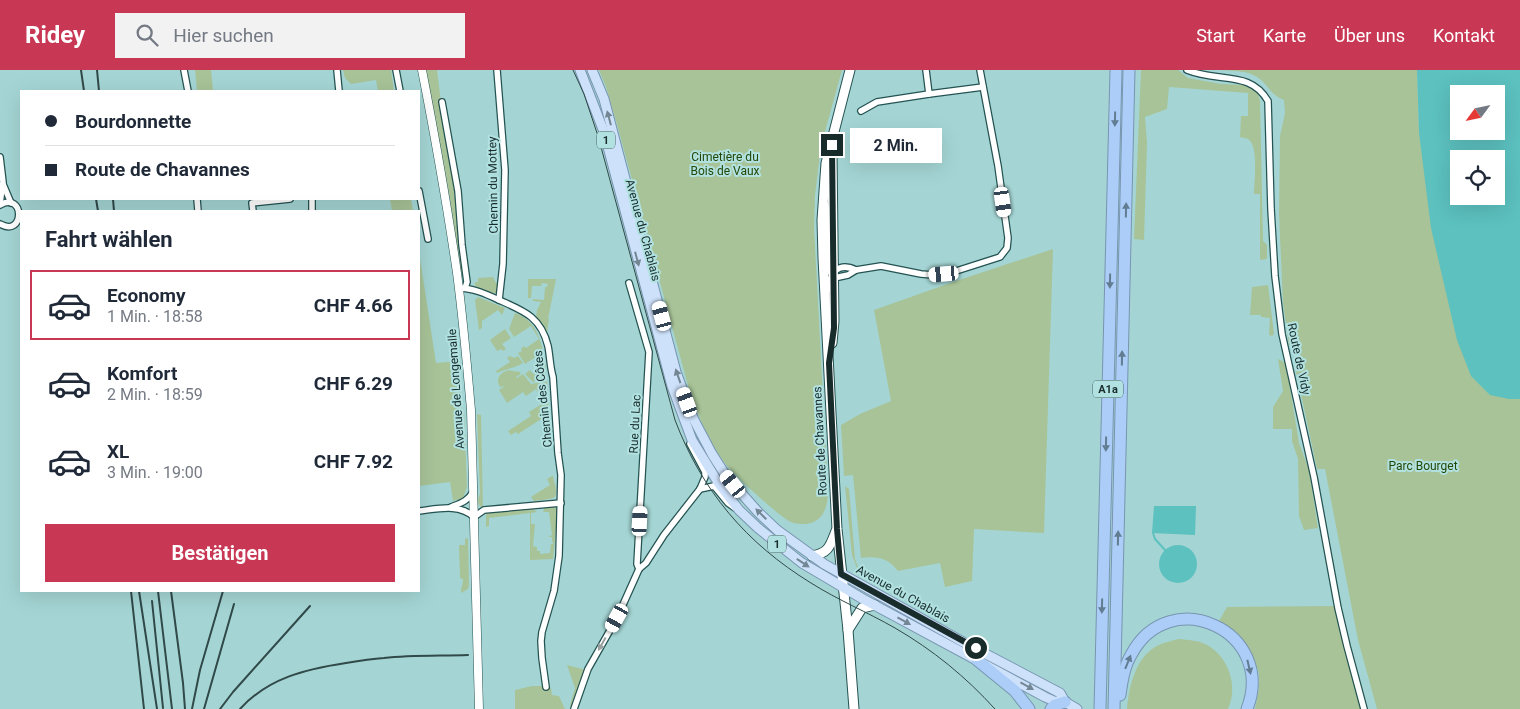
<!DOCTYPE html>
<html lang="de">
<head>
<meta charset="utf-8">
<style>
  :root { --surface:#fff; --page:#f2f2f3; --text:#1f2937; --muted:#747a83; --line:#e0e1e3; --accent:#c83854 }
  body { margin:0; font-family:Roboto,sans-serif; background:var(--page); color:var(--text); height:100vh; display:flex; flex-direction:column; font-size:19px; white-space:nowrap }
  * { box-sizing:border-box; margin:0 }
  p { font-size:16px; color:var(--muted) }
  .icon { flex:none; width:28px; height:28px; fill:none; stroke:currentColor; stroke-width:2; stroke-linecap:round; stroke-linejoin:round }
  .map { position:relative; flex:1; overflow:hidden }
  .details { position:absolute; left:20px; top:140px; width:400px; height:382px; display:flex; flex-direction:column; background:var(--surface); border-radius:0px; box-shadow:0 5px 20px #0002 }
  .details>* { flex:none }
  .top-card { position:absolute; left:20px; top:20px; width:400px; height:110px; border-radius:0px; box-shadow:0 5px 20px #0002; display:grid; align-content:center; height:110px; padding:0 25px; background:var(--surface) }
  .needle { width:32px; rotate:237deg }
  .fabs { position:absolute; left:1450px; top:15px; display:grid; gap:10px }
  .fabs a { display:grid; place-items:center; width:55px; height:55px; border-radius:0px; background:var(--surface); box-shadow:0 5px 20px #0002; font-size:25px }
  .end { position:absolute; width:22px; height:22px; margin:-11px; border:6px solid #192c2c; background:#fff; box-shadow:0 0 0 2px #fff }
  .from { border-radius:50% }
  .bubble { position:absolute; height:35px; border-radius:0px; background:var(--surface); box-shadow:0 5px 20px #0002; font-size:16px; font-weight:700; line-height:35px; text-align:center }
  .car { position:absolute; width:15px; height:30px; margin:-15px -8px; border-radius:6px; box-shadow:0 0 4px 1px #0007; background:linear-gradient(#fff 24%,#345 0 40%,#fff 0 76%,#345 0 86%,#fff 0) }
  .top-card b { display:flex; align-items:center; gap:18px; height:48px; font-size:19px }
  .top-card b+b { border-top:1px solid var(--line) }
  .top-card i { width:12px; height:12px; background:var(--text) }
  ul { padding:0; list-style:none }
  li { display:flex; align-items:center; gap:15px; height:70px; margin:0 10px 8px; padding:0 15px; border:2px solid transparent; border-radius:0px }
  li div { flex:1 }
  li b { display:block; font-size:19px }
  li em { font-style:normal; font-weight:700 }
  li.active { border-color:var(--accent) }
  li>.icon { width:45px; height:45px; stroke-width:1.5 }
  h2 { padding:0 25px; font-size:22px; line-height:60px }
  .action { display:flex; gap:10px; margin-top:auto; padding:10px 25px }
  .action a { flex:1; height:58px; border-radius:0px; background:var(--accent); color:#fff; font-size:20px; font-weight:700; line-height:58px; text-align:center }
  header { display:flex; align-items:center; gap:30px; box-sizing:border-box; height:70px; padding:0 25px; background:var(--accent); color:#fff }
  header strong { font-size:24px }
  nav { display:flex; gap:28px; margin-inline-start:auto; font-size:18px }
  .search { width:350px; height:45px; background:var(--page); display:flex; align-items:center; gap:12px; box-sizing:border-box; padding:0 18px; border-radius:0px; color:var(--muted); font-size:19px }
  .map>svg:first-child { display:block }
  .green { fill:#a8c398 }
  .water { fill:#5cc1bf; fill-rule:evenodd }
  .lines { fill:none; stroke-linecap:round; stroke-linejoin:round }
  .stream { stroke:#5cc1bf; stroke-width:2 }
  .minor-casing { stroke:#245352; stroke-width:8 }
  .tertiary-casing { stroke:#245352; stroke-width:9 }
  .secondary-casing { stroke:#245352; stroke-width:11 }
  .primary-casing { stroke:#7895b0; stroke-width:11 }
  .motorway-casing { stroke:#7895b0; stroke-width:13 }
  .minor { stroke:#fff; stroke-width:5.5 }
  .tertiary { stroke:#fff; stroke-width:8 }
  .secondary { stroke:#fff; stroke-width:9 }
  .primary { stroke:#cde1fa; stroke-width:9 }
  .motorway { stroke:#abcdf7; stroke-width:11 }
  .tram { stroke:#314949; stroke-width:1 }
  .rail { stroke:#314949; stroke-width:2 }
  .oneway { fill:#738693 }
  .oneway2 { fill:#627c92 }
  .oneway3 { fill:#98a0a0 }
  .route { stroke:#192c2c; stroke-width:6 }
  .labels { text-anchor:middle; stroke-width:4; stroke-linejoin:round; paint-order:stroke }
  .shield { fill:#b1e2e1; stroke:#476362; stroke-width:1 }
  .shield-label { font-size:11px; font-weight:bold; fill:#192c2c }
  .park-label { font-size:12px; fill:#254705; stroke:#b1e2e1 }
  .street-label { font-size:12px; fill:#192c2c; stroke:#b1e2e1 }
</style>
</head>
<body>
<header>
<strong>Ridey</strong>
<div class="search"><svg class="icon" aria-label="search" viewBox="0 0 24 24"><circle cx="10" cy="10" r="6"/><path d="M15 15l6 6"/></svg>Hier suchen</div>
<nav><a>Start</a><a>Karte</a><a>Über uns</a><a>Kontakt</a></nav>
</header>
<div class="map">
<svg width="1520" height="639" viewBox="0 0 1520 639">
  <rect width="100%" height="100%" fill="#a4d5d4"/>
  <!-- green -->
  <g class="green">
    <polygon points="195,0 211,0 213,21 197,21"/>
    <polygon points="343,0 391,0 394,21 378,21 376,10 351,14 345,8"/>
    <polygon points="426,0 437,0 441,32 439,33 453,111 463,202 460,202 450,130"/>
    <path d="M599,0H842L821,76L815,125L814,157L828,420C828,436 824,452 806,454C801,454 795,454 791,452C779,447 731,402 723,391C708,369 697,344 689,319L618,58L606,17Z"/>
    <path d="M1141,0H1178L1188,8L1221,14L1246,15L1257,22L1260,30L1263,171L1267,175V189L1260,190V124H1254C1254,112 1259,76 1248,69C1247,68 1242,68 1240,67L1241,46H1248V23L1169,17L1167,39L1145,47L1147,73L1144,170L1134,169Z"/>
    <path d="M1218,0H1417L1419,63L1509,329H1520V639H1377L1358,570L1325,399H1317L1295,296L1302,293L1298,275H1289L1283,233L1279,144L1280,66L1285,43L1284,30C1270,25 1268,14 1257,7C1246,0 1231,1 1218,0Z"/>
    <polygon points="390,129 411,129 413,141 392,141"/>
    <path d="M1053,179L1044,463L974,459L972,511L945,517L940,493L898,501C888,488 877,486 861,488L853,405L844,406L841,355L860,344L891,331L874,240L956,211Z"/>
    <polygon points="419,182 436,293 460,291 461,302 459,302 462,341 464,341 467,417 463,428 453,431 450,412 419,416"/>
    <polygon points="493,207 496,213 499,214 498,221 496,223 490,223 475,216 475,212 478,212 478,208"/>
    <polygon points="528,209 556,209 548,249 549,249 547,263 536,247 537,240 541,232 533,231 533,229 544,230 545,217 547,217 548,214 542,213 541,216 532,216 531,228 528,228"/>
    <polygon points="1268,215 1274,264 1272,266 1269,265 1270,248 1261,247 1261,245 1250,245 1252,217"/>
    <polygon points="478,227 505,238 502,245 498,240 482,251 482,258 479,260 475,230"/>
    <path d="M515,243C533,249 540,265 543,282L525,294L518,283L522,281L521,279L524,276L526,278L539,269L531,256L514,267L509,259Z"/>
    <polygon points="505,259 511,268 502,274 506,279 503,281 501,279 497,281 490,270"/>
    <path d="M510,286L514,288L518,286L523,293C515,298 505,299 497,303L496,301L510,292L507,288Z"/>
    <polygon points="1278,289 1286,293 1299,373 1309,400 1318,458 1304,460 1299,446 1298,389 1292,371 1292,359 1273,359 1273,337 1283,321"/>
    <polygon points="543,291 545,291 546,307 533,312 525,304 530,300 533,304 541,299 539,294"/>
    <path d="M508,300L520,302L521,304L516,307L517,308L523,304L531,314L545,311L547,312L549,344L518,364L516,362L511,365L508,361L531,346L529,342L545,332L536,319L526,326L523,322L507,333L499,320L505,316L500,317C495,309 500,303 508,300Z"/>
    <path d="M477,344L481,345L483,438C477,435 477,430 480,424Z"/>
    <path d="M552,406H553C554,413 558,420 555,427L550,429L534,431L531,427L550,415L547,409Z"/>
    <polygon points="845,416 849,419 855,489 858,497 857,498 852,485"/>
    <polygon points="552,436 555,437 558,441 553,489 530,490 530,443 489,448 489,456 486,457 486,443 532,438 537,442 531,443 531,454 535,454 533,476 537,477 537,481 540,481 540,484 550,483 551,474 553,474 553,472 552,472 552,467 548,467 552,465 549,442 543,442 545,437"/>
    <path d="M468,468L469,515L468,519L461,523C461,517 463,514 463,509L460,508L459,475H465V469Z"/>
    <path d="M1334,536L1361,639H1255C1257,628 1260,618 1259,607C1259,603 1258,599 1256,595C1250,574 1238,562 1219,551L1227,537Z"/>
    <path d="M1178,569C1188,570 1197,570 1205,574C1228,585 1239,616 1228,639H1127C1129,616 1136,585 1159,575C1165,572 1172,571 1178,569Z"/>
    <polygon points="567,595 586,600 571,639 570,635 575,618"/>
    <polygon points="532,616 542,616 551,618 552,625 559,626 565,639 515,639 515,620"/>
  </g>
  <!-- water -->
  <g class="water">
    <path d="M1417,0H1520V329H1509L1490,325L1471,306L1457,270L1431,158L1419,63ZM1459,24H1496V61H1459ZM1459,89H1496V126H1459Z"/>
    <polygon points="1154,436 1196,436 1195,465 1152,463"/>
    <circle cx="1178" cy="494" r="19"/>
  </g>
  <g class="lines">
    <!-- stream -->
    <polyline class="stream" points="1153,463 1155,469 1165,480"/>
    <defs>
      <g id="minor">
        <polyline points="184,0 188,21"/>
        <polyline points="337,0 339,21"/>
        <polyline points="396,0 400,21"/>
        <polyline points="497,0 505,100 503,194 499,230"/>
        <path d="M1187,0C1219,13 1250,0 1268,31L1271,139L1275,206L1282,264L1314,407L1338,538L1347,576L1364,639"/>
        <polyline points="929,24 983,17"/>
        <polyline points="442,32 458,121 462,175 467,212 465,218"/>
        <polyline points="861,41 877,32 929,24 926,0"/>
        <polyline points="0,87 3,112 0,134"/>
        <polyline points="3,114 11,133"/>
        <polyline points="419,121 428,169"/>
        <polyline points="197,129 198,141"/>
        <polyline points="825,133 827,141 828,199 834,208 848,205 856,200 881,196 921,204 933,205 953,202 1000,187 1007,178 1008,168 998,96 980,0"/>
        <path d="M0,135C25,121 25,168 0,154"/>
        <polyline points="253,141 252,133 290,129"/>
        <polyline points="312,141 312,129"/>
        <polyline points="629,213 649,282 637,494 639,499"/>
        <path d="M459,218C473,218 486,224 499,230C524,241 541,247 548,276C550,286 550,297 553,307L558,383L561,405L559,486L554,521L542,562L541,571L542,588L546,617"/>
        <path d="M829,219C829,202 839,192 856,200"/>
        <polyline points="700,419 714,416 728,433 735,438"/>
        <path d="M451,437C461,433 468,431 473,422"/>
        <path d="M419,441C437,439 459,433 474,447L484,440L561,433"/>
        <polyline points="574,639 588,599 617,548 639,499 646,493 664,465 700,419 705,407 705,402 690,374"/>
      </g>
      <path id="tertiary" d="M422,0C435,67 447,135 457,203C463,248 467,294 471,340L479,639"/>
      <g id="secondary">
        <polyline points="850,0 826,93 822,150 823,188 837,459 848,560 854,639"/>
        <polyline points="832,83 834,251 832,273"/>
        <path d="M812,486C829,483 830,476 836,461"/>
        <polyline points="848,560 862,538 875,535"/>
      </g>
      <g id="primary">
        <polyline points="580,0 604,62 672,316 692,370 719,414 739,440 758,458 802,493 863,529 1045,627 1054,631 1065,632 1077,639"/>
        <polyline points="592,0 604,29 676,302 693,348 712,384 726,406 758,442 777,460 824,494 963,572 1060,623 1065,632"/>
      </g>
      <g id="motorway">
        <polyline points="977,590 1015,621 1029,639"/>
        <path d="M1120,625C1122,611 1124,597 1131,585C1169,512 1277,561 1247,639"/>
        <polyline points="1051,639 1055,635 1065,632"/>
        <polyline points="1100,639 1116,0"/>
        <polyline points="1114,639 1129,0"/>
      </g>
    </defs>
    <!-- minor casing -->
    <use href="#minor" class="minor-casing"/>
    <!-- tertiary casing -->
    <use href="#tertiary" class="tertiary-casing"/>
    <!-- secondary casing -->
    <use href="#secondary" class="secondary-casing"/>
    <!-- primary casing -->
    <use href="#primary" class="primary-casing"/>
    <!-- motorway casing -->
    <use href="#motorway" class="motorway-casing"/>
    <!-- minor -->
    <use href="#minor" class="minor"/>
    <!-- tertiary -->
    <use href="#tertiary" class="tertiary"/>
    <!-- secondary -->
    <use href="#secondary" class="secondary"/>
    <!-- primary -->
    <use href="#primary" class="primary"/>
    <!-- motorway -->
    <use href="#motorway" class="motorway"/>
    <!-- tram -->
    <path class="tram" d="M573,0L584,24L598,66L675,350C702,421 746,473 811,513C838,530 867,542 895,558C933,580 966,607 995,639"/>
    <!-- rail -->
    <g class="rail">
      <polyline points="81,0 84,21"/>
      <polyline points="97,0 99,21"/>
      <polyline points="96,129 98,141"/>
      <polyline points="113,129 114,141"/>
      <polyline points="131,521 144,639"/>
      <polyline points="139,521 157,639"/>
      <polyline points="158,521 172,639"/>
      <polyline points="171,521 183,613 185,639"/>
      <polyline points="152,531 163,638"/>
      <polyline points="192,639 200,600 223,521"/>
      <polyline points="204,639 234,534"/>
      <polyline points="220,639 233,622 310,536"/>
      <path d="M240,639C268,608 306,599 346,593C358,591 371,589 384,588C411,585 440,586 468,585"/>
    </g>
  </g>
  <!-- one-way arrows -->
  <defs><path id="oneway-solid" d="M-6-.8H1V-3.2L6.5 0L1 3.2V.8H-6Z" transform="scale(1.25)"/></defs>
  <g class="oneway">
    <use href="#oneway-solid" transform="translate(609 48) rotate(-105)"/>
    <use href="#oneway-solid" transform="translate(637 189) rotate(75)"/>
    <use href="#oneway-solid" transform="translate(678 306) rotate(-109)"/>
    <use href="#oneway-solid" transform="translate(761 444) rotate(-135)"/>
    <use href="#oneway-solid" transform="translate(803 493) rotate(34)"/>
    <use href="#oneway-solid" transform="translate(904 551) rotate(29)"/>
    <use href="#oneway-solid" transform="translate(1027 616) rotate(29)"/>
  </g>
  <g class="oneway2">
    <use href="#oneway-solid" transform="translate(1115 49) rotate(91)"/>
    <use href="#oneway-solid" transform="translate(1126 140) rotate(-89)"/>
    <use href="#oneway-solid" transform="translate(1110 211) rotate(91)"/>
    <use href="#oneway-solid" transform="translate(1122 288) rotate(-89)"/>
    <use href="#oneway-solid" transform="translate(1106 374) rotate(91)"/>
    <use href="#oneway-solid" transform="translate(1118 468) rotate(-89)"/>
    <use href="#oneway-solid" transform="translate(1102 536) rotate(91)"/>
    <use href="#oneway-solid" transform="translate(1128 592) rotate(-68)"/>
    <use href="#oneway-solid" transform="translate(1249 597) rotate(77)"/>
  </g>
  <use class="oneway3" href="#oneway-solid" transform="translate(602 574) rotate(119)"/>
  <g class="lines">
    <!-- route -->
    <polyline class="route" points="832,75 834,258 829,293 837,459 841,504 976,578"/>
  </g>
  <g class="labels">
    <!-- shield labels -->
    <g class="shield">
      <rect x="597" y="61.5" width="18" height="17" rx="4"/>
      <rect x="1093" y="310.5" width="30" height="17" rx="4"/>
      <rect x="768" y="465.5" width="18" height="17" rx="4"/>
    </g>
    <g class="shield-label">
      <text x="606" y="74">1</text>
      <text x="1108" y="323">A1a</text>
      <text x="777" y="478">1</text>
    </g>
    <!-- park labels -->
    <g class="park-label">
      <text x="725" y="91">Cimetière du<tspan x="725" dy="14">Bois de Vaux</tspan></text>
      <text x="1423" y="400">Parc Bourget</text>
    </g>
    <!-- street labels -->
    <g class="street-label">
      <text transform="translate(493 115) rotate(-91)" y="4">Chemin du Mottey</text>
      <text transform="translate(643 160) rotate(75)" y="4">Avenue du Chablais</text>
      <text transform="translate(1299 289) rotate(78)" y="4">Route de Vidy</text>
      <text transform="translate(456 319) rotate(-94)" y="4">Avenue de Longemalle</text>
      <text transform="translate(543 329) rotate(-96)" y="4">Chemin des Côtes</text>
      <text transform="translate(635 354) rotate(-87)" y="4">Rue du Lac</text>
      <text transform="translate(820 371) rotate(-93)" y="4">Route de Chavannes</text>
      <text transform="translate(903 524) rotate(29)" y="4">Avenue du Chablais</text>
    </g>
  </g>
</svg>
<div class="fabs">
<a><svg class="needle" viewBox="-14 -14 28 28"><path d="M0-13l5 13h-10z" fill="#e53935"/><path d="M0 13l5-13h-10z" fill="#747a83"/></svg></a>
<a><svg class="icon" aria-label="locate" viewBox="0 0 24 24"><circle cx="12" cy="12" r="6"/><path d="M12 2v4M12 18v4M2 12h4M18 12h4"/></svg></a>
</div>
<i class="end from" style="left:976px;top:578px"></i>
<i class="end" style="left:832px;top:75px"></i>
<div class="bubble" style="left:850px;top:58px;width:92px">2 Min.</div>
<i class="car" style="left:1003px;top:132px;rotate:172deg"></i>
<i class="car" style="left:944px;top:204px;rotate:265deg"></i>
<i class="car" style="left:662px;top:246px;rotate:345deg"></i>
<i class="car" style="left:687px;top:332px;rotate:340deg"></i>
<i class="car" style="left:733px;top:414px;rotate:321deg"></i>
<i class="car" style="left:640px;top:451px;rotate:3deg"></i>
<i class="car" style="left:617px;top:548px;rotate:209deg"></i>
<div class="top-card">
<b><i class="from"></i>Bourdonnette</b>
<b><i></i>Route de Chavannes</b>
</div>
<section class="details">
<h2>Fahrt wählen</h2>
<ul>
<li class="active"><svg class="icon" aria-label="car" viewBox="0 0 24 24"><path d="M5 17H2v-5l4-1 3-4h7l3 4 3 1v5h-3M9 17h6M6 11h13"/><circle cx="7" cy="17" r="2"/><circle cx="17" cy="17" r="2"/></svg><div><b>Economy</b><p>1 Min. · 18:58</p></div><em>CHF 4.66</em></li>
<li><svg class="icon" aria-label="car" viewBox="0 0 24 24"><path d="M5 17H2v-5l4-1 3-4h7l3 4 3 1v5h-3M9 17h6M6 11h13"/><circle cx="7" cy="17" r="2"/><circle cx="17" cy="17" r="2"/></svg><div><b>Komfort</b><p>2 Min. · 18:59</p></div><em>CHF 6.29</em></li>
<li><svg class="icon" aria-label="car" viewBox="0 0 24 24"><path d="M5 17H2v-5l4-1 3-4h7l3 4 3 1v5h-3M9 17h6M6 11h13"/><circle cx="7" cy="17" r="2"/><circle cx="17" cy="17" r="2"/></svg><div><b>XL</b><p>3 Min. · 19:00</p></div><em>CHF 7.92</em></li>
</ul>
<div class="action"><a>Bestätigen</a></div>
</section>
</div>
</body>
</html>
